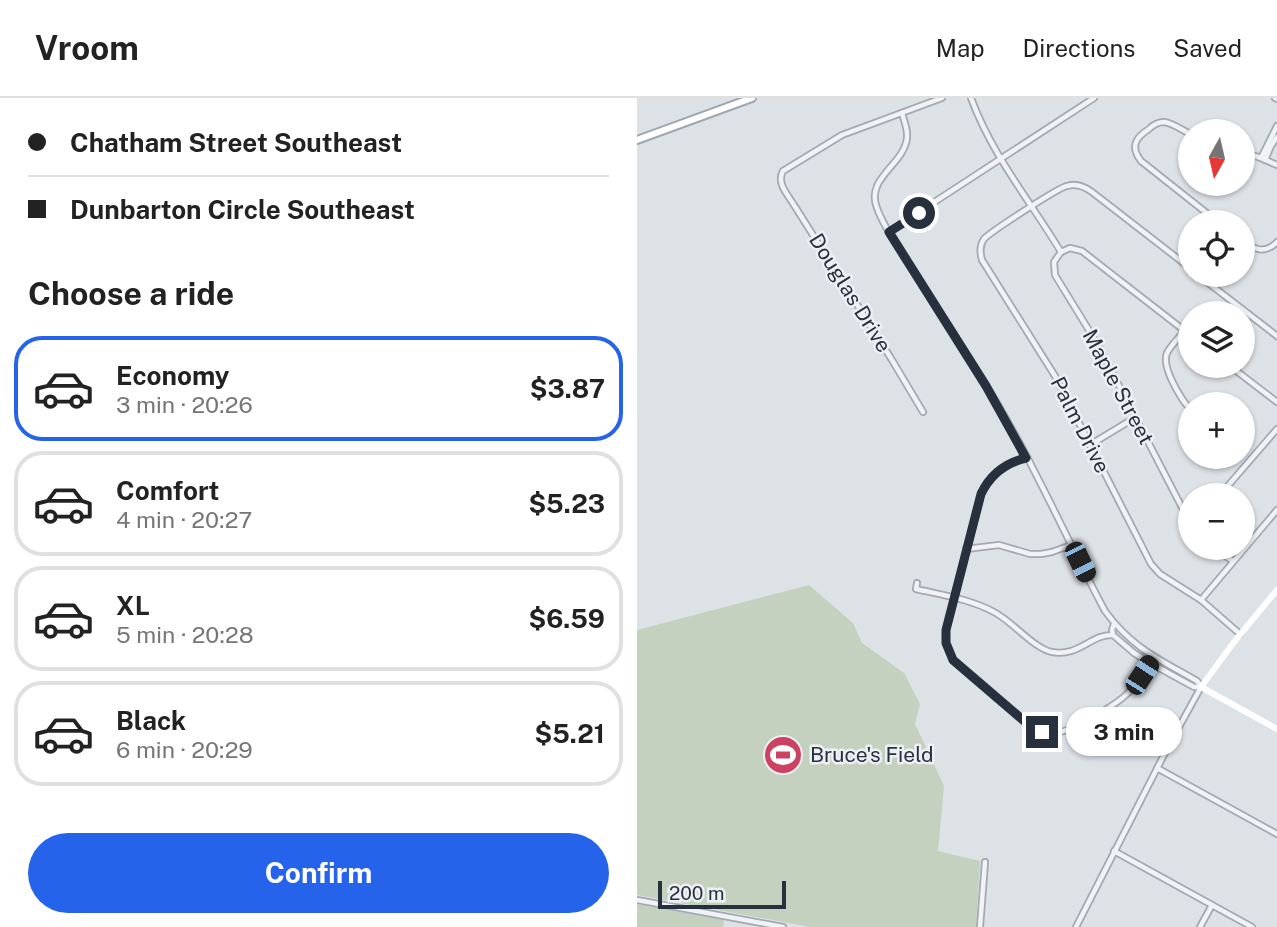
<!DOCTYPE html>
<html lang="en">
<head>
<meta charset="utf-8">
<style>
  :root { --surface:#fff; --page:#f2f2f2; --text:#222; --muted:#767676; --line:#e0e0e0; --accent:#2563eb }
  body { margin:0; font-family:"Public Sans",sans-serif; background:var(--page); color:var(--text); height:100vh; display:flex; flex-direction:column; font-size:26px; white-space:nowrap }
  * { box-sizing:border-box; margin:0 }
  p { font-size:23px; color:var(--muted) }
  .icon { flex:none; width:38px; height:38px; fill:none; stroke:currentColor; stroke-width:2; stroke-linecap:round; stroke-linejoin:round }
  .map { position:relative; flex:1; overflow:hidden }
  .side { display:flex; flex-direction:column; background:var(--surface); width:637px }
  .side>* { flex:none }
  .hud { display:grid; align-content:center; height:154px; padding:0 28px; background:var(--surface) }
  .needle { width:46px; rotate:188deg }
  .buttons { position:absolute; left:541px; top:21px; display:grid; gap:14px }
  .buttons a { display:grid; place-items:center; width:77px; height:77px; border-radius:50%; background:var(--surface); box-shadow:0 2px 5px #0004; font-size:35px }
  .scale { position:absolute; left:21px; bottom:18px; width:128px; box-sizing:border-box; padding-left:7px; border:4px solid #27313d; border-top:0; font-size:19px; line-height:24px; white-space:nowrap; color:#27313d; -webkit-text-stroke:5px #ecf0f5; paint-order:stroke }
  .end { position:absolute; width:32px; height:32px; margin:-16px; border:9px solid #27313d; background:#fff; box-shadow:0 0 0 4px #fff }
  .from { border-radius:50% }
  .bubble { position:absolute; height:49px; border-radius:24px; background:var(--surface); box-shadow:0 2px 5px #0004; font-size:23px; font-weight:700; line-height:49px; text-align:center }
  .car { position:absolute; width:21px; height:42px; margin:-21px -10px; border-radius:9px; box-shadow:0 0 5px 2px #0007; background:linear-gradient(#222 24%,#8ab4d8 0 40%,#222 0 76%,#8ab4d8 0 86%,#222 0) }
  .hud b { display:flex; align-items:center; gap:24px; height:66px; font-size:26px }
  .hud b+b { border-top:2px solid var(--line) }
  .hud i { width:18px; height:18px; background:var(--text) }
  ul { padding:0; list-style:none }
  li { display:flex; align-items:center; gap:21px; height:105px; margin:0 14px 10px; padding:0 14px; border:4px solid var(--line); border-radius:28px }
  li div { flex:1 }
  li b { display:block; font-size:26px }
  li em { font-style:normal; font-weight:700 }
  li.selected { border-color:var(--accent) }
  li>.icon { width:63px; height:63px; stroke-width:1.5 }
  h2 { padding:0 28px; font-size:32px; line-height:84px }
  .action { display:flex; gap:14px; margin-top:auto; padding:14px 28px }
  .action a { flex:1; height:80px; border-radius:42px; background:var(--accent); color:#fff; font-size:28px; font-weight:700; line-height:80px; text-align:center }
  header { display:flex; align-items:center; gap:42px; box-sizing:border-box; height:98px; padding:0 35px; background:var(--surface); border-bottom:2px solid var(--line) }
  header strong { font-size:33px }
  nav { display:flex; gap:38px; margin-inline-start:auto; font-size:24px }
  main { display:flex; flex:1; min-height:0 }
  .map>svg:first-child { display:block }
  .grass { fill:#c4d1be }
  .lines { fill:none; stroke-linecap:round; stroke-linejoin:round }
  .street-casing { stroke:#a3a9b1; stroke-width:8 }
  .primary-casing { stroke:#9da7b2; stroke-width:10 }
  .street { stroke:#f0f2f5; stroke-width:4.5 }
  .secondary { stroke:#fff; stroke-width:6 }
  .primary { stroke:#fff; stroke-width:6 }
  .route { stroke:#27313d; stroke-width:9 }
  .labels { text-anchor:middle; stroke-width:5; stroke-linejoin:round; paint-order:stroke }
  .street-label { font-size:21px; fill:#27313d; stroke:#ecf0f5 }
  .poi-label { font-size:21px; fill:#27313d; stroke:#ecf0f5; text-anchor:start }
</style>
</head>
<body>
<header>
<strong>Vroom</strong>
<nav><a>Map</a><a>Directions</a><a>Saved</a></nav>
</header>
<main>
<section class="side">
<div class="hud">
<b><i class="from"></i>Chatham Street Southeast</b>
<b><i></i>Dunbarton Circle Southeast</b>
</div>
<h2>Choose a ride</h2>
<ul>
<li class="selected"><svg class="icon" aria-label="car" viewBox="0 0 24 24"><path d="M5 17H2v-5l4-1 3-4h7l3 4 3 1v5h-3M9 17h6M6 11h13"/><circle cx="7" cy="17" r="2"/><circle cx="17" cy="17" r="2"/></svg><div><b>Economy</b><p>3 min · 20:26</p></div><em>$3.87</em></li>
<li><svg class="icon" aria-label="car" viewBox="0 0 24 24"><path d="M5 17H2v-5l4-1 3-4h7l3 4 3 1v5h-3M9 17h6M6 11h13"/><circle cx="7" cy="17" r="2"/><circle cx="17" cy="17" r="2"/></svg><div><b>Comfort</b><p>4 min · 20:27</p></div><em>$5.23</em></li>
<li><svg class="icon" aria-label="car" viewBox="0 0 24 24"><path d="M5 17H2v-5l4-1 3-4h7l3 4 3 1v5h-3M9 17h6M6 11h13"/><circle cx="7" cy="17" r="2"/><circle cx="17" cy="17" r="2"/></svg><div><b>XL</b><p>5 min · 20:28</p></div><em>$6.59</em></li>
<li><svg class="icon" aria-label="car" viewBox="0 0 24 24"><path d="M5 17H2v-5l4-1 3-4h7l3 4 3 1v5h-3M9 17h6M6 11h13"/><circle cx="7" cy="17" r="2"/><circle cx="17" cy="17" r="2"/></svg><div><b>Black</b><p>6 min · 20:29</p></div><em>$5.21</em></li>
</ul>
<div class="action"><a>Confirm</a></div>
</section>
<div class="map">
<svg width="640" height="829" viewBox="0 0 640 829">
  <rect width="100%" height="100%" fill="#dde2e7"/>
  <!-- grass -->
  <g class="grass">
    <polygon points="172,487 216,525 225,545 267,575 283,606 278,626 307,688 301,753 343,763 339,829 173,829 0,797 0,532"/>
    <polygon points="0,806 87,822 86,829 0,829"/>
  </g>
  <g class="lines">
    <defs>
      <g id="street">
        <path d="M334,0C356,59 392,101 424,154"/>
        <polyline points="638,0 640,1"/>
        <path d="M265,15C267,23 271,31 270,40C267,67 228,80 240,110C247,130 263,152 274,170C299,209 325,248 349,287C394,359 428,438 468,513C495,550 522,561 560,583L564,588"/>
        <path d="M553,36C545,32 536,25 527,24C521,24 516,27 512,31C498,40 493,49 504,63L581,124"/>
        <polyline points="606,54 624,60 640,67"/>
        <polyline points="624,60 640,28"/>
        <polyline points="628,62 634,48 640,39"/>
        <polyline points="253,133 457,0"/>
        <path d="M606,143C618,152 628,156 640,144"/>
        <polyline points="424,154 417,164 418,177 461,247 553,425"/>
        <polyline points="424,154 433,150 445,153 553,237"/>
        <path d="M553,170L455,94C447,88 439,85 430,88C422,89 352,135 347,141C342,148 343,155 345,162L418,278L514,466L523,476L564,502L603,536"/>
        <polyline points="561,177 640,238"/>
        <path d="M547,233C542,240 534,247 530,255C524,269 544,301 553,311"/>
        <polyline points="593,268 640,304"/>
        <path d="M286,314L255,262L157,107C151,97 139,85 146,73L205,37L305,0"/>
        <polyline points="453,347 499,319"/>
        <path d="M389,360C368,365 353,377 344,396L309,532V546L316,562L393,628C401,633 409,636 419,635C437,632 479,607 491,595C502,584 509,571 517,559"/>
        <polyline points="583,397 640,331"/>
        <polyline points="576,450 596,463"/>
        <polyline points="329,451 362,447 393,456 404,456 415,454 434,447"/>
        <path d="M280,485L279,491C305,497 333,501 357,514C375,523 396,550 415,554C442,559 454,536 476,537"/>
        <polyline points="564,502 640,412"/>
        <polyline points="477,526 475,532 476,537 497,555 513,565 557,589 563,589"/>
        <polyline points="520,670 640,736"/>
        <polyline points="477,753 615,829"/>
        <polyline points="0,802 146,829"/>
        <polyline points="343,829 348,764"/>
        <polyline points="439,829 531,649 564,589"/>
        <polyline points="563,829 575,807"/>
      </g>
      <polyline id="primary" points="0,42 115,0"/>
    </defs>
    <!-- street casing -->
    <use href="#street" class="street-casing"/>
    <!-- primary casing -->
    <use href="#primary" class="primary-casing"/>
    <!-- street -->
    <use href="#street" class="street"/>
    <!-- secondary -->
    <polyline class="secondary" points="640,492 597,544 564,589 640,631"/>
    <!-- primary -->
    <use href="#primary" class="primary"/>
  </g>
  <g class="lines">
    <!-- route -->
    <path class="route" d="M282,115L252,134L349,288L389,360C368,365 353,377 344,396L309,532V545L316,562L393,628L405,634"/>
  </g>
  <!-- icons -->
  <defs>
    <symbol id="stadium-disc" viewBox="-11 -11 22 22"><circle r="9.5" fill="#cc4262" stroke="#ecf0f5"/><path d="M0-5a6.5 5 0 1 0 0 10a6.5 5 0 1 0 0-10ZM-3.5-1.8h7v3.6h-7Z" fill="#fff"/></symbol>
  </defs>
  <g fill-rule="evenodd">
    <use href="#stadium-disc" x="124" y="635" width="44" height="44"/>
  </g>
  <g class="labels">
    <!-- street labels -->
    <g class="street-label">
      <text transform="translate(213 195) rotate(58)" y="7">Douglas Drive</text>
      <text transform="translate(481 289) rotate(62)" y="7">Maple Street</text>
      <text transform="translate(443 327) rotate(63)" y="7">Palm Drive</text>
    </g>
    <!-- poi labels -->
    <g class="poi-label">
      <text x="173" y="664">Bruce's Field</text>
    </g>
  </g>
</svg>
<div class="buttons">
<a><svg class="needle" viewBox="-14 -14 28 28"><path d="M0-13l5 13h-10z" fill="#e53935"/><path d="M0 13l5-13h-10z" fill="#767676"/></svg></a>
<a><svg class="icon" aria-label="locate" viewBox="0 0 24 24"><circle cx="12" cy="12" r="6"/><path d="M12 2v4M12 18v4M2 12h4M18 12h4"/></svg></a>
<a><svg class="icon" aria-label="layers" viewBox="0 0 24 24"><path d="M12 4l9 5-9 5-9-5zM3 14l9 5 9-5"/></svg></a>
<a>+</a>
<a>−</a>
</div>
<div class="scale">200 m</div>
<i class="end from" style="left:282px;top:115px"></i>
<i class="end" style="left:405px;top:634px"></i>
<div class="bubble" style="left:429px;top:609px;width:116px">3 min</div>
<i class="car" style="left:443px;top:464px;rotate:154deg"></i>
<i class="car" style="left:505px;top:577px;rotate:33deg"></i>
</div>
</main>
</body>
</html>
